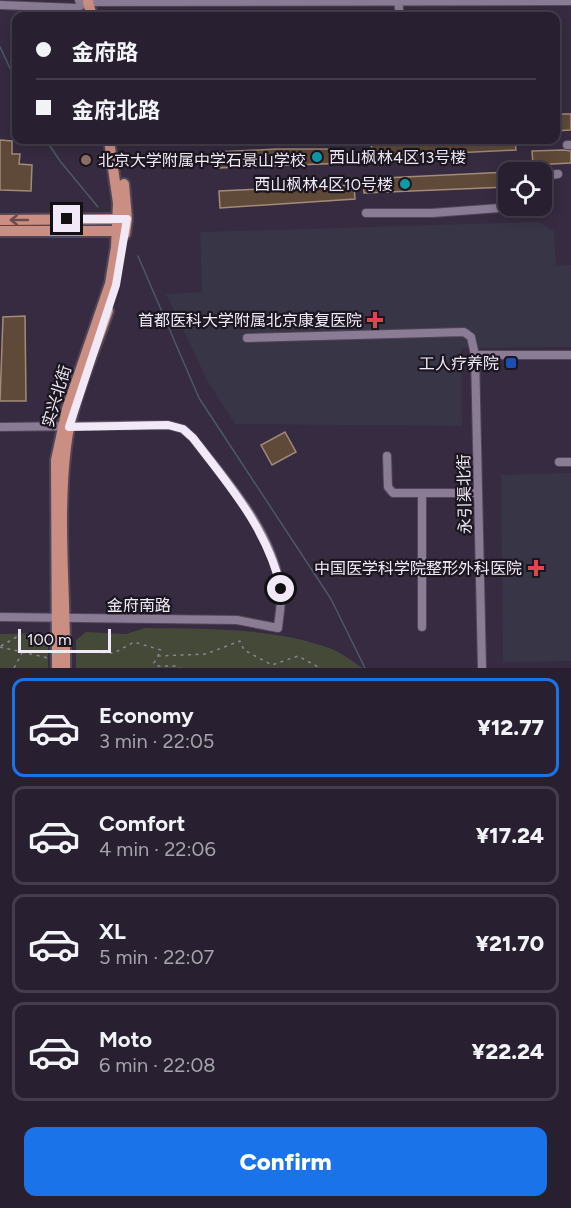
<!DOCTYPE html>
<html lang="en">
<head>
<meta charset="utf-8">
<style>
  :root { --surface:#282030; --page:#302838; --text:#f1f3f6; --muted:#a5a3ab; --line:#443e4c; --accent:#1a73e8 }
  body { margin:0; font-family:Figtree,"Noto Sans SC",sans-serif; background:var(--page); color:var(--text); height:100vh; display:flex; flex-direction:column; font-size:22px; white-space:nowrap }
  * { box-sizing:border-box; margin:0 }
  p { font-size:20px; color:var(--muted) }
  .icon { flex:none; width:33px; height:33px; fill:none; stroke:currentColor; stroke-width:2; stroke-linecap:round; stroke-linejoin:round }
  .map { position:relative; height:668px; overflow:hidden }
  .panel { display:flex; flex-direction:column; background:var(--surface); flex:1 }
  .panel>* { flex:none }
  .top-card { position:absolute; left:12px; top:12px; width:548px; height:132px; border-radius:12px; box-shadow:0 3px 15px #0003,0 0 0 2px var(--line); display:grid; align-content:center; height:132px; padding:0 24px; background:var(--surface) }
  .tools { position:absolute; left:498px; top:162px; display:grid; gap:12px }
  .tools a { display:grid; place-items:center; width:54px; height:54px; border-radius:12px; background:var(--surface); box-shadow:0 3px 15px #0003,0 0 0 2px var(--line); font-size:30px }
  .scale { position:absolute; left:18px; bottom:15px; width:93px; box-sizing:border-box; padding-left:6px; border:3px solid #f1e9f7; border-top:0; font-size:16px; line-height:21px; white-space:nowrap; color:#f1e9f7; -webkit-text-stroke:4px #1b161f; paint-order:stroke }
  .end { position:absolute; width:27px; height:27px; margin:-14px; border:8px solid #f1e9f7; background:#111; box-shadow:0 0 0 3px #111 }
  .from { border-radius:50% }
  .top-card b { display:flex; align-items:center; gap:21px; height:57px; font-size:22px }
  .top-card b+b { border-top:2px solid var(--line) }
  .top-card i { width:15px; height:15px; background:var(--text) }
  ul { padding:10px 0 0; list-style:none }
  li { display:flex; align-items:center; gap:18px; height:99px; margin:0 12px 9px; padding:0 12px; border:3px solid var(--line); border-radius:12px }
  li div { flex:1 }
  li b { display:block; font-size:22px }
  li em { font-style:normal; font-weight:800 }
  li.on { border-color:var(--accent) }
  li>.icon { width:54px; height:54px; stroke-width:1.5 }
  .cta { display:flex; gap:12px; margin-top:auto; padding:12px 24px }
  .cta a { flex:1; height:69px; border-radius:12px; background:var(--accent); color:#fff; font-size:24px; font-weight:800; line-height:69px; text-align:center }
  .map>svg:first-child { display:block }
  .medical { fill:#383547 }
  .green { fill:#444938 }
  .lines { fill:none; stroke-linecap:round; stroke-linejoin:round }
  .stream { stroke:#4c5968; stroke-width:1.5 }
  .building { fill:#5f4938; stroke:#a38b78; stroke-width:1.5 }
  .minor-casing { stroke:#514658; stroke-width:10 }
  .major-casing { stroke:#514658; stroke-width:14 }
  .path { stroke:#8d8395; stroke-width:1.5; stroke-dasharray:3 4.5; stroke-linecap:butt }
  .minor { stroke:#8a7c95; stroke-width:8 }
  .major { stroke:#cb8e83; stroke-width:10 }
  .oneway { stroke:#6a4c4c }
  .route { stroke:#f1e9f7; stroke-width:8 }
  .culture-dot { fill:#0f9aa8; stroke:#1b161f; stroke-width:2 }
  .education-dot { fill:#8d6e63; stroke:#1b161f; stroke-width:2 }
  .health-dot { fill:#e0444e; stroke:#1b161f; stroke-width:2 }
  .transit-dot { fill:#1a4fb4; stroke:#1b161f; stroke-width:2 }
  .labels { text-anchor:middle; stroke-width:4.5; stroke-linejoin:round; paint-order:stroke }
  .poi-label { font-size:16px; fill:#f1e9f7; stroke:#1b161f; text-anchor:end }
  .street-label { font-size:16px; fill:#f1e9f7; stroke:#1b161f }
</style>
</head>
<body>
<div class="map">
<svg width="571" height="668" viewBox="0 0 571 668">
  <rect width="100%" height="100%" fill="#362b40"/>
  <!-- medical -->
  <g class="medical">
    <polygon points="539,222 554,231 556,266 571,265 571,347 461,348 462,426 235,424 207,380 166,294 202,292 200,232"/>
    <polygon points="571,473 571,661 503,662 501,475"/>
  </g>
  <!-- green -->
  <g class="green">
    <path d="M145,628C207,629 273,627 332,649C342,653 353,662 363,668H76V640L86,632L126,634Z"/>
    <polygon points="36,633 48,642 48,668 0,668 0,634"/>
  </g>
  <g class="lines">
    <!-- stream -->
    <g class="stream">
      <polyline points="0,47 16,81"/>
      <polyline points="46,140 60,161 98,207"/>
      <polyline points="138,256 199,398 331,599 365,668"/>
    </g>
  </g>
  <!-- building -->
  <g class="building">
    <polygon points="555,114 571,114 571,130 555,131"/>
    <polygon points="0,140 12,141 12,154 20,154 19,164 32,165 31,191 0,190"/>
    <polygon points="371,140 515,140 516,150 372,157"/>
    <polygon points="277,149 345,149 348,163 217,168 216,152"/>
    <polygon points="564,150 571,151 571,163 533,165 532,151"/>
    <polygon points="508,172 508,187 364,193 363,179"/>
    <polygon points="354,185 355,199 220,208 219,191"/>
    <polygon points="25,316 26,401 0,401 3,317"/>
    <polygon points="285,432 296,452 272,465 261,445"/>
  </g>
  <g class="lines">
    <defs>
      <g id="minor">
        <polyline points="79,0 88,2 571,1"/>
        <polyline points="398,1 400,16"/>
        <polyline points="0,5 76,8 88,2"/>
        <polyline points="567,145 571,145"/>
        <polyline points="542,176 558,174"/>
        <polyline points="366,213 432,213 526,206"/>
        <polyline points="247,338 464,332 471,337 475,355 482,668"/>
        <polyline points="475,355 571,355"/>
        <path d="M0,427L168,425L183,429L193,438C227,482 271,529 280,586C283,599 279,615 278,628L237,620L0,617"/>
        <polyline points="387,456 388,487 393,493 477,493"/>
        <polyline points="559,462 571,462"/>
        <polyline points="422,493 422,627"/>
      </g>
      <g id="major">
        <polyline points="88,2 92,16"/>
        <polyline points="124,184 127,219 125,234"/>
        <polyline points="0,220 126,219"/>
        <polyline points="0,231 125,231"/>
        <polyline points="57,668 56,460 67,409 110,284 116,247 118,203 109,140"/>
        <path d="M65,668C66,595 57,520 66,447C71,401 93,355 108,311"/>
      </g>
    </defs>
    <!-- minor casing -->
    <use href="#minor" class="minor-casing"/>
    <!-- major casing -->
    <use href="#major" class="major-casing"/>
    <!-- path -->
    <g class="path">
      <polyline points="1,646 20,635"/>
      <polyline points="0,647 48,658"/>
      <polyline points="72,651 114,653 134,642 161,650 154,663 157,666 177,666 180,668"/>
      <polyline points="158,656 206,654 240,641 244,650 272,665 298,656 320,668"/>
      <polyline points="14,668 22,653"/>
    </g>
    <!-- minor -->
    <use href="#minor" class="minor"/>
    <!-- major -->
    <use href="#major" class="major"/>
  </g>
  <!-- one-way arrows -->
  <defs><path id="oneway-shaft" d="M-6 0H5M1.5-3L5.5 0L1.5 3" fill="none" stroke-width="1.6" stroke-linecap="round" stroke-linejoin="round" transform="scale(1.5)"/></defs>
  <use class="oneway" href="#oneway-shaft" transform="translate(19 220) rotate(180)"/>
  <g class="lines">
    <!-- route -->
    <path class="route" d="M67,219H127L116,285L69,427L168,425L183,429L193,438C229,485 268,530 281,589"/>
  </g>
  <!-- markers -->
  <g class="culture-dot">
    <circle cx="317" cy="157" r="6"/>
    <circle cx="405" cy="184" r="6"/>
  </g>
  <circle class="education-dot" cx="86" cy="160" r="6"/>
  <g class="health-dot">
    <path d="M372 311h6v6h6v6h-6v6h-6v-6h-6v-6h6z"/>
    <path d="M533 559h6v6h6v6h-6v6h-6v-6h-6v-6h6z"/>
  </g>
  <rect class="transit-dot" x="505" y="357" width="12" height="12" rx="3"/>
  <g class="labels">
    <!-- poi labels -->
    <g class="poi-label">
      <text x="329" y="163" text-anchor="start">西山枫林4区13号楼</text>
      <text x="98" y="166" text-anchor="start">北京大学附属中学石景山学校</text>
      <text x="393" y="190">西山枫林4区10号楼</text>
      <text x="362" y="326">首都医科大学附属北京康复医院</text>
      <text x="499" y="369">工人疗养院</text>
      <text x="522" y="574">中国医学科学院整形外科医院</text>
    </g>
    <!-- street labels -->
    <g class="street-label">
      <text transform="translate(56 396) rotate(-73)" y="6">实兴北街</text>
      <text transform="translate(464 494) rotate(-91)" y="6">永引渠北街</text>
      <text x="139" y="611">金府南路</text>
    </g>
  </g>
</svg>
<div class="tools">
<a><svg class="icon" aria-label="locate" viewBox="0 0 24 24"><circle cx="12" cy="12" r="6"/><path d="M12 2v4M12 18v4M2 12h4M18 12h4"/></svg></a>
</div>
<div class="scale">100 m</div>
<i class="end from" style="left:281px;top:589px"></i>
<i class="end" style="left:67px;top:219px"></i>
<div class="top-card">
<b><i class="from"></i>金府路</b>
<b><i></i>金府北路</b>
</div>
</div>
<section class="panel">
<ul>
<li class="on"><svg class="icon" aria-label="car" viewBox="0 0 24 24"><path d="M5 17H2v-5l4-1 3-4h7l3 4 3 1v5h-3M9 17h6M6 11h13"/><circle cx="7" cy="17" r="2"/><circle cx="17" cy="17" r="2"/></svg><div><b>Economy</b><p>3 min · 22:05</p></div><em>¥12.77</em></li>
<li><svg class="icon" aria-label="car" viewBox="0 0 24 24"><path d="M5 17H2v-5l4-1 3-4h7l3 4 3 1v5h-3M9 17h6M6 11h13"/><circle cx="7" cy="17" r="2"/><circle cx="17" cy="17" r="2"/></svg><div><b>Comfort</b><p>4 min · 22:06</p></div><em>¥17.24</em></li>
<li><svg class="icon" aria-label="car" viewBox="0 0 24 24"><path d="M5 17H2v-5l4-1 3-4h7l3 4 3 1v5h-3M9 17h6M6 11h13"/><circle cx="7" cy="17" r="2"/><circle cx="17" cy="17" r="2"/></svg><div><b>XL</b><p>5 min · 22:07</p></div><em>¥21.70</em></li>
<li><svg class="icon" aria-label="car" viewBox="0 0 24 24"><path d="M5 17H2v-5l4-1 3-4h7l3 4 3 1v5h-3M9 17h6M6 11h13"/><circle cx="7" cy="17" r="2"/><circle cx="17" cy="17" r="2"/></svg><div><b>Moto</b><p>6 min · 22:08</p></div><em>¥22.24</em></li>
</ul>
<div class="cta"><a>Confirm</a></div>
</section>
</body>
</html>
